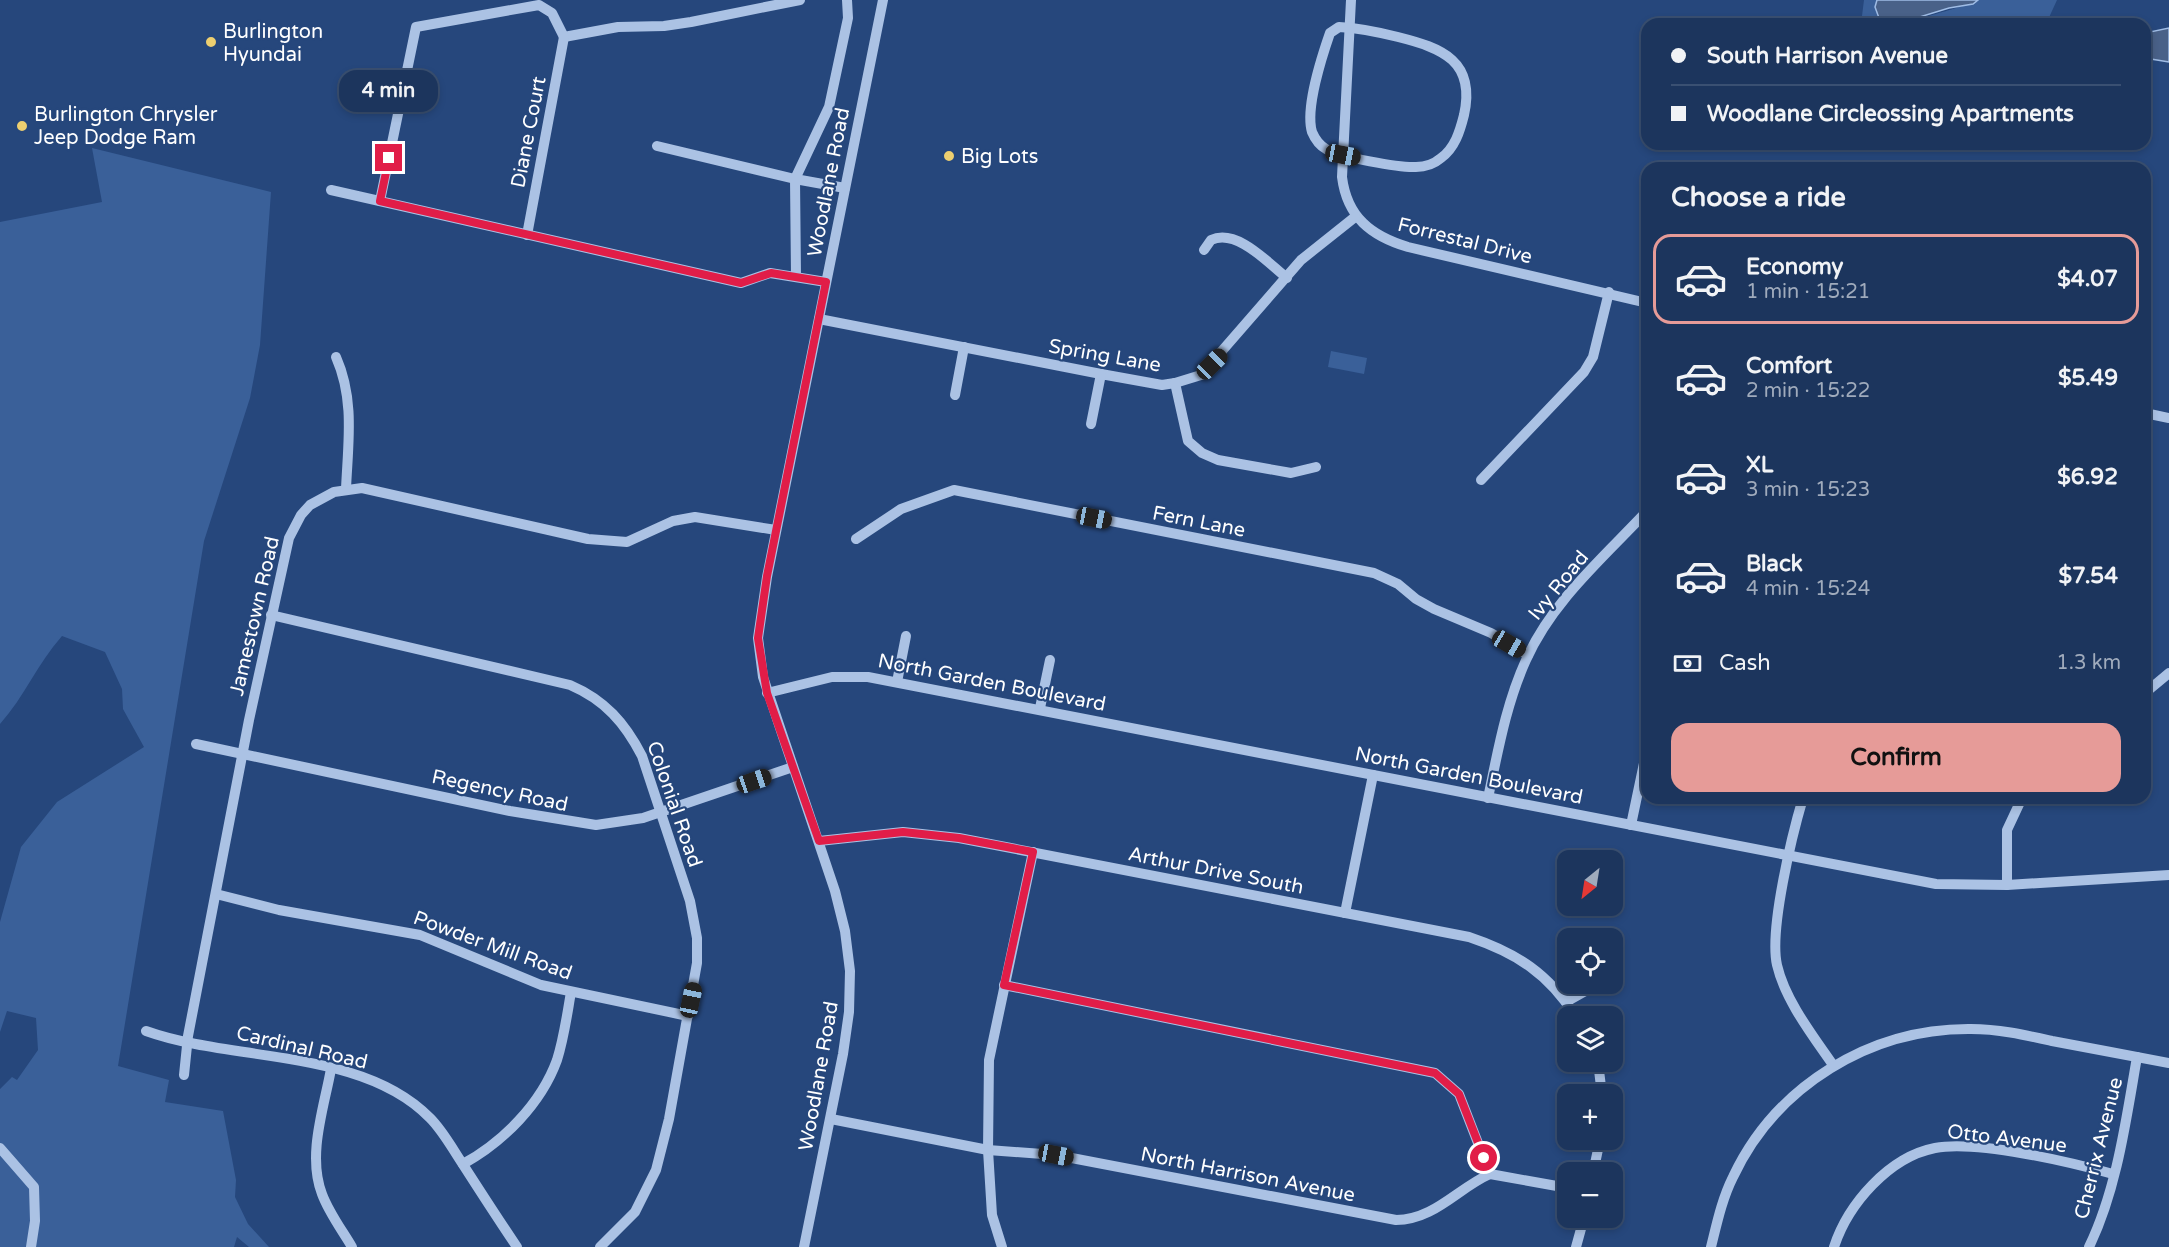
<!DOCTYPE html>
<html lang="en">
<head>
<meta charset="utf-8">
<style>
  :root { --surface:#1c355d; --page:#294066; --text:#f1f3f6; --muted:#a0abbc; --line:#3a5072; --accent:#e69b98 }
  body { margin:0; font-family:"Varela Round",sans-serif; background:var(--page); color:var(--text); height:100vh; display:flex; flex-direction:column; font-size:22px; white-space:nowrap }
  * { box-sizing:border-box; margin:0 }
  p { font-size:20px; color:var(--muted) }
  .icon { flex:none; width:33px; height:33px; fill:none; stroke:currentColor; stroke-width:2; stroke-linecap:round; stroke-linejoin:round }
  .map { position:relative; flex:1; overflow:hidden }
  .sheet { position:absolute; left:1641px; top:162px; width:510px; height:642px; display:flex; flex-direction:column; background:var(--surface); border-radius:18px; box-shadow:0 3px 9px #0003,0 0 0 2px var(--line) }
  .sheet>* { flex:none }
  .hud { position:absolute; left:1641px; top:18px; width:510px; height:132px; border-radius:18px; box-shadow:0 3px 9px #0003,0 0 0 2px var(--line); display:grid; align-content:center; height:132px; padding:0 30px; background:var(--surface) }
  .needle { width:39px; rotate:210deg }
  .buttons { position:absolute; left:1557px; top:850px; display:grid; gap:12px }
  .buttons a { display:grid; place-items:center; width:66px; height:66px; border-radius:12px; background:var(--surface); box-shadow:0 3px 9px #0003,0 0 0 2px var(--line); font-size:30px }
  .end { position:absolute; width:27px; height:27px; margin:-14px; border:8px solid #e11d48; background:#fff; box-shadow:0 0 0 3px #fff }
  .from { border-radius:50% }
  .bubble { position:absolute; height:42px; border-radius:18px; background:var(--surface); box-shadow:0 3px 9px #0003,0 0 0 2px var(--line); font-size:20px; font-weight:700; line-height:42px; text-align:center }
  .car { position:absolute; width:18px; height:36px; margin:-18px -9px; border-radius:8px; box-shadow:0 0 4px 2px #0007; background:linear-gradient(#222 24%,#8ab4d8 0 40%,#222 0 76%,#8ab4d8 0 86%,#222 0) }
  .hud b { display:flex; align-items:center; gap:21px; height:57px; font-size:22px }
  .hud b+b { border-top:2px solid var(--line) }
  .hud i { width:15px; height:15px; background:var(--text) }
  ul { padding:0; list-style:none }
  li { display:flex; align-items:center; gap:18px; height:90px; margin:0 12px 9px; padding:0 18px; border:3px solid transparent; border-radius:18px }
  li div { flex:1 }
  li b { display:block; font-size:22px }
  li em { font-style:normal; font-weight:700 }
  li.selected { border-color:var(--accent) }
  li>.icon { width:54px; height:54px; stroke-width:1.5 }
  h2 { padding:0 30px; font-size:27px; line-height:72px }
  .pay { display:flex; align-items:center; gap:15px; height:66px; padding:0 30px; font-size:22px }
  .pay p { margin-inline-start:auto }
  .cta { display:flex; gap:12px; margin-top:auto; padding:12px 30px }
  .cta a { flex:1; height:69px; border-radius:18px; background:var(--accent); color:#111; font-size:24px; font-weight:700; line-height:69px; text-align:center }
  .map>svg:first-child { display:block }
  .green { fill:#3a6099 }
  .water { fill:#496188; stroke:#9fbce5; stroke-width:1.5 }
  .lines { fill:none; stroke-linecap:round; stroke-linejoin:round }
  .minor { stroke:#abc2e4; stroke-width:10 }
  .route { stroke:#e11d48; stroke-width:8 }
  .poi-dot { fill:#edcf70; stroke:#26477c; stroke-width:2 }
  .labels { text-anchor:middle; stroke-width:4.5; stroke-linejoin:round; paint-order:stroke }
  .poi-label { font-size:20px; fill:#fff; stroke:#26477c; text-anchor:start }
  .street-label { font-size:20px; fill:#fff; stroke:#26477c }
</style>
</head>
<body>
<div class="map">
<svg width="2169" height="1247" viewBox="0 0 2169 1247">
  <rect width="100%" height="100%" fill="#26477c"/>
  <!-- green -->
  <g class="green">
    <path d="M1864,0H1877L1875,7C1885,11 1901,21 1911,20C1917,20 1975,3 1978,0H2057L2046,24L1968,18L1907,24H1861Z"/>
    <path d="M92,148L271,192L260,345L250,398L204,541L118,1066L169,1080L165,1102L223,1111L236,1180L235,1197L248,1224L269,1247H249L237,1237L234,1247H0V1089L12,1077L17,1080L38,1050L36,1018L7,1011L0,1032V922L21,847L57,802L144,747L123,709L122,689L105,652L62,636C37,664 25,696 0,724V222L102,202Z"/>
    <polygon points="1331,351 1367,358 1364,374 1328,367"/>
  </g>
  <!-- water -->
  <g class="water">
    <polygon points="1877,0 1978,0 1973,4 1949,8 1910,20 1892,23 1879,18 1875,7"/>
    <polygon points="2169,28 2169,62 2145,58 2145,33"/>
  </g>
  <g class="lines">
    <!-- minor -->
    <g class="minor">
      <path d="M1351,0L1342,177C1347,217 1371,236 1408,247L1647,303"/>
      <path d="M1339,27C1359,28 1378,32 1398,37C1442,48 1476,61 1464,115C1460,131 1455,148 1441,158C1434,164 1425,167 1416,167C1400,168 1339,157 1326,149C1319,145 1315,139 1312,132C1305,109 1322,56 1330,33Z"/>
      <polyline points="564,37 618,27 664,26 691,22 800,0"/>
      <polyline points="657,146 795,179 845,188"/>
      <polyline points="331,190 741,283 770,273 826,282"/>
      <polyline points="380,201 416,27 539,5 552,13 564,37"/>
      <polyline points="527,235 564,37"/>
      <path d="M1204,250L1211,240C1237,228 1268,263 1287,278"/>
      <polyline points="796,276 795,179 829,107 848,18 847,0"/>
      <polyline points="819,319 1101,374 1162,385 1175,383 1201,375 1301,260 1355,217"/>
      <path d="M336,357C355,400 348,443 346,489"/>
      <polyline points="1175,383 1188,441 1202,453 1218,460 1291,473 1316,467"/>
      <polyline points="955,395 964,347"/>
      <polyline points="2145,413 2169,418"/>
      <polyline points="1091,424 1101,374"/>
      <polyline points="1481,480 1584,372 1593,357 1609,292"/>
      <polyline points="856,539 901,509 954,490 1374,573 1398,584 1416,599 1434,609 1491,633 1528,655"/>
      <path d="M271,615L570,685C605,700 625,723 642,756L690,901L697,938V963L669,1119L656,1170L635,1212L600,1247"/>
      <polyline points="897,682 906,636"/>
      <polyline points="767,693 832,677 868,677 1936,884 2007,885 2169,875"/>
      <polyline points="2145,693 2169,673"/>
      <polyline points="1040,708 1050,660"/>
      <polyline points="196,744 510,811 596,825 643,818 793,767"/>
      <path d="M1488,798C1498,751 1506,704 1526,660C1552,601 1604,557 1647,511"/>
      <path d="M1803,798C1792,835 1769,930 1777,965C1785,1000 1813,1036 1833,1065"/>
      <polyline points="1631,825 1647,749"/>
      <path d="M819,841L903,832L959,838L1469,937C1517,953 1549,974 1576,1017"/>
      <polyline points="2007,885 2007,830 2022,798"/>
      <polyline points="216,894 279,910 420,935 541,985 688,1016"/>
      <polyline points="1345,913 1373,775"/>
      <polyline points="1612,976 1615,974"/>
      <polyline points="1004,985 1435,1073 1459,1094 1490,1174"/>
      <polyline points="1566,1002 1598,984"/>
      <path d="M146,1031C232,1062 362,1048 430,1118C443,1131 452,1148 462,1163C480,1191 498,1219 517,1247"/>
      <polyline points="1598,1062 1602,1095"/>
      <path d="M331,1069C324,1108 307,1155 322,1194C329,1213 342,1230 352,1247"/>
      <polyline points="184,1075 188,1036 249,720 289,538 301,515 310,505 334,492 362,488 588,539 627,542 673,521 695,517 776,530"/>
      <path d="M831,1119L988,1150L1056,1155L1396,1220C1434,1220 1458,1188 1490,1174"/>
      <polyline points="0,1148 34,1187 35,1221 31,1247"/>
      <path d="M463,1164C503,1142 541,1104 557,1060C564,1038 567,1015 571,992"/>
      <polyline points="1593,1173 1600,1140"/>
      <polyline points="1490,1174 1568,1188"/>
      <polyline points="804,1247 843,1054 849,1012 850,971 845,931 835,891 763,677 758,638 767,577 883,0"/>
      <polyline points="1002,1247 992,1215 988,1150 989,1060 1033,852"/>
      <polyline points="1576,1247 1584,1218"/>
      <path d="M1711,1247C1717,1223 1722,1199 1733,1177C1776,1086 1870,1028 1971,1029C1999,1029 2025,1035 2052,1041C2091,1048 2130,1056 2169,1063"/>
      <path d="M1834,1247C1848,1204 1889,1157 1935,1148C1977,1140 2070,1162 2113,1174"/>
      <path d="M2089,1247C2117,1189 2126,1120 2137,1057"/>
    </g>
  </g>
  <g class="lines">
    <!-- route -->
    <polyline class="route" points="389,158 380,201 741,283 771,273 826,282 767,576 758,638 767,693 819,841 903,832 959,838 1033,852 1004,985 1435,1073 1459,1094 1484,1158"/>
  </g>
  <!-- markers -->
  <g class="poi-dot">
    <circle cx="211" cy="42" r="6"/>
    <circle cx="22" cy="126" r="6"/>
    <circle cx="949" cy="156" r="6"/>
  </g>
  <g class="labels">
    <!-- poi labels -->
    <g class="poi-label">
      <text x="223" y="38">Burlington<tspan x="223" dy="23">Hyundai</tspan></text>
      <text x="34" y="121">Burlington Chrysler<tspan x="34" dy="23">Jeep Dodge Ram</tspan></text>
      <text x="961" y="163">Big Lots</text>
    </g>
    <!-- street labels -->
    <g class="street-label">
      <text transform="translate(528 132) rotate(-79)" y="7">Diane Court</text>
      <text transform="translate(828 182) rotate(-79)" y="7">Woodlane Road</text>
      <text transform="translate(1465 240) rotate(14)" y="7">Forrestal Drive</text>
      <text transform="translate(1105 355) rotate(10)" y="7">Spring Lane</text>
      <text transform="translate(1199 521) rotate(11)" y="7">Fern Lane</text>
      <text transform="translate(1558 585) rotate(-51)" y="7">Ivy Road</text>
      <text transform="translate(254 616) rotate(-77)" y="7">Jamestown Road</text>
      <text transform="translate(992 682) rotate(11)" y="7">North Garden Boulevard</text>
      <text transform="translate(1469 775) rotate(11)" y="7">North Garden Boulevard</text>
      <text transform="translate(500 790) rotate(12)" y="7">Regency Road</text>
      <text transform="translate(675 804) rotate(71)" y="7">Colonial Road</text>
      <text transform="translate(1216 870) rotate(11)" y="7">Arthur Drive South</text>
      <text transform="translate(493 945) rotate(20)" y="7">Powder Mill Road</text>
      <text transform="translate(302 1047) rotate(13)" y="7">Cardinal Road</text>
      <text transform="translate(818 1076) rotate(-80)" y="7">Woodlane Road</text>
      <text transform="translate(2007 1138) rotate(7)" y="7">Otto Avenue</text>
      <text transform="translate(2098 1148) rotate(-76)" y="7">Cherrix Avenue</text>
      <text transform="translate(1248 1174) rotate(11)" y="7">North Harrison Avenue</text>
    </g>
  </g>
</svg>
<div class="buttons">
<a><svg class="needle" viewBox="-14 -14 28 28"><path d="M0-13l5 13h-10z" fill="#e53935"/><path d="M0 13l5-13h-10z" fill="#a0abbc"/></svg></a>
<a><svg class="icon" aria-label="locate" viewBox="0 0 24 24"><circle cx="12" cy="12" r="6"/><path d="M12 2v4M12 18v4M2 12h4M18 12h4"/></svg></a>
<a><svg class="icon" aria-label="layers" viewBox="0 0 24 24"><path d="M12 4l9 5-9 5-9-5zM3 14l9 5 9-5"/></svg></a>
<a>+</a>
<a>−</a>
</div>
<i class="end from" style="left:1484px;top:1158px"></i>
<i class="end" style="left:389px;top:158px"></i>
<div class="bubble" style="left:339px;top:70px;width:99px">4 min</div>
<i class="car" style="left:1343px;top:155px;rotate:101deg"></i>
<i class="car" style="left:1212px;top:364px;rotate:45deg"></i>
<i class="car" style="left:1094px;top:518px;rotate:101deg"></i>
<i class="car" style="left:1509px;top:644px;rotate:120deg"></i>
<i class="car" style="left:754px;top:781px;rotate:71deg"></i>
<i class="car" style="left:691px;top:1000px;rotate:12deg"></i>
<i class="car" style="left:1056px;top:1155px;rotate:101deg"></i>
<div class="hud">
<b><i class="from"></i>South Harrison Avenue</b>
<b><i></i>Woodlane Circleossing Apartments</b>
</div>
<section class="sheet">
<h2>Choose a ride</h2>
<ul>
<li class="selected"><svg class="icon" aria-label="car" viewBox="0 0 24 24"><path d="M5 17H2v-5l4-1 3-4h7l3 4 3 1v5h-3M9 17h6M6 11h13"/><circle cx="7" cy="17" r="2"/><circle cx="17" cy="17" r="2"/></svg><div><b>Economy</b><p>1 min · 15:21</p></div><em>$4.07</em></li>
<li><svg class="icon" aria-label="car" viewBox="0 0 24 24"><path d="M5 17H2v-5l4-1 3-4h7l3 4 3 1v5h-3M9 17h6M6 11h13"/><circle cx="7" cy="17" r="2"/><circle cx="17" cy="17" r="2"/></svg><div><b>Comfort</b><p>2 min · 15:22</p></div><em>$5.49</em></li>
<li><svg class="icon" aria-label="car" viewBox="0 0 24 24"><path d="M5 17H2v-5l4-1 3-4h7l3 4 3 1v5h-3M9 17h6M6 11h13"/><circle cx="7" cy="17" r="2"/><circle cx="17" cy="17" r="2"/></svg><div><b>XL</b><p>3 min · 15:23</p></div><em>$6.92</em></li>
<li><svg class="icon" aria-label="car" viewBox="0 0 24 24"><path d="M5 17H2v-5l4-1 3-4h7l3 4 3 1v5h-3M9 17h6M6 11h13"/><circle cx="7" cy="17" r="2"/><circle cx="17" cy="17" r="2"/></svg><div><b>Black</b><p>4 min · 15:24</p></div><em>$7.54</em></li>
</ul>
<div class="pay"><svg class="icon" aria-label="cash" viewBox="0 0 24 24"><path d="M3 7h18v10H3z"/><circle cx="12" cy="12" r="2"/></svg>Cash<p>1.3 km</p></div>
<div class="cta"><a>Confirm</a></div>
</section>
</div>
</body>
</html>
